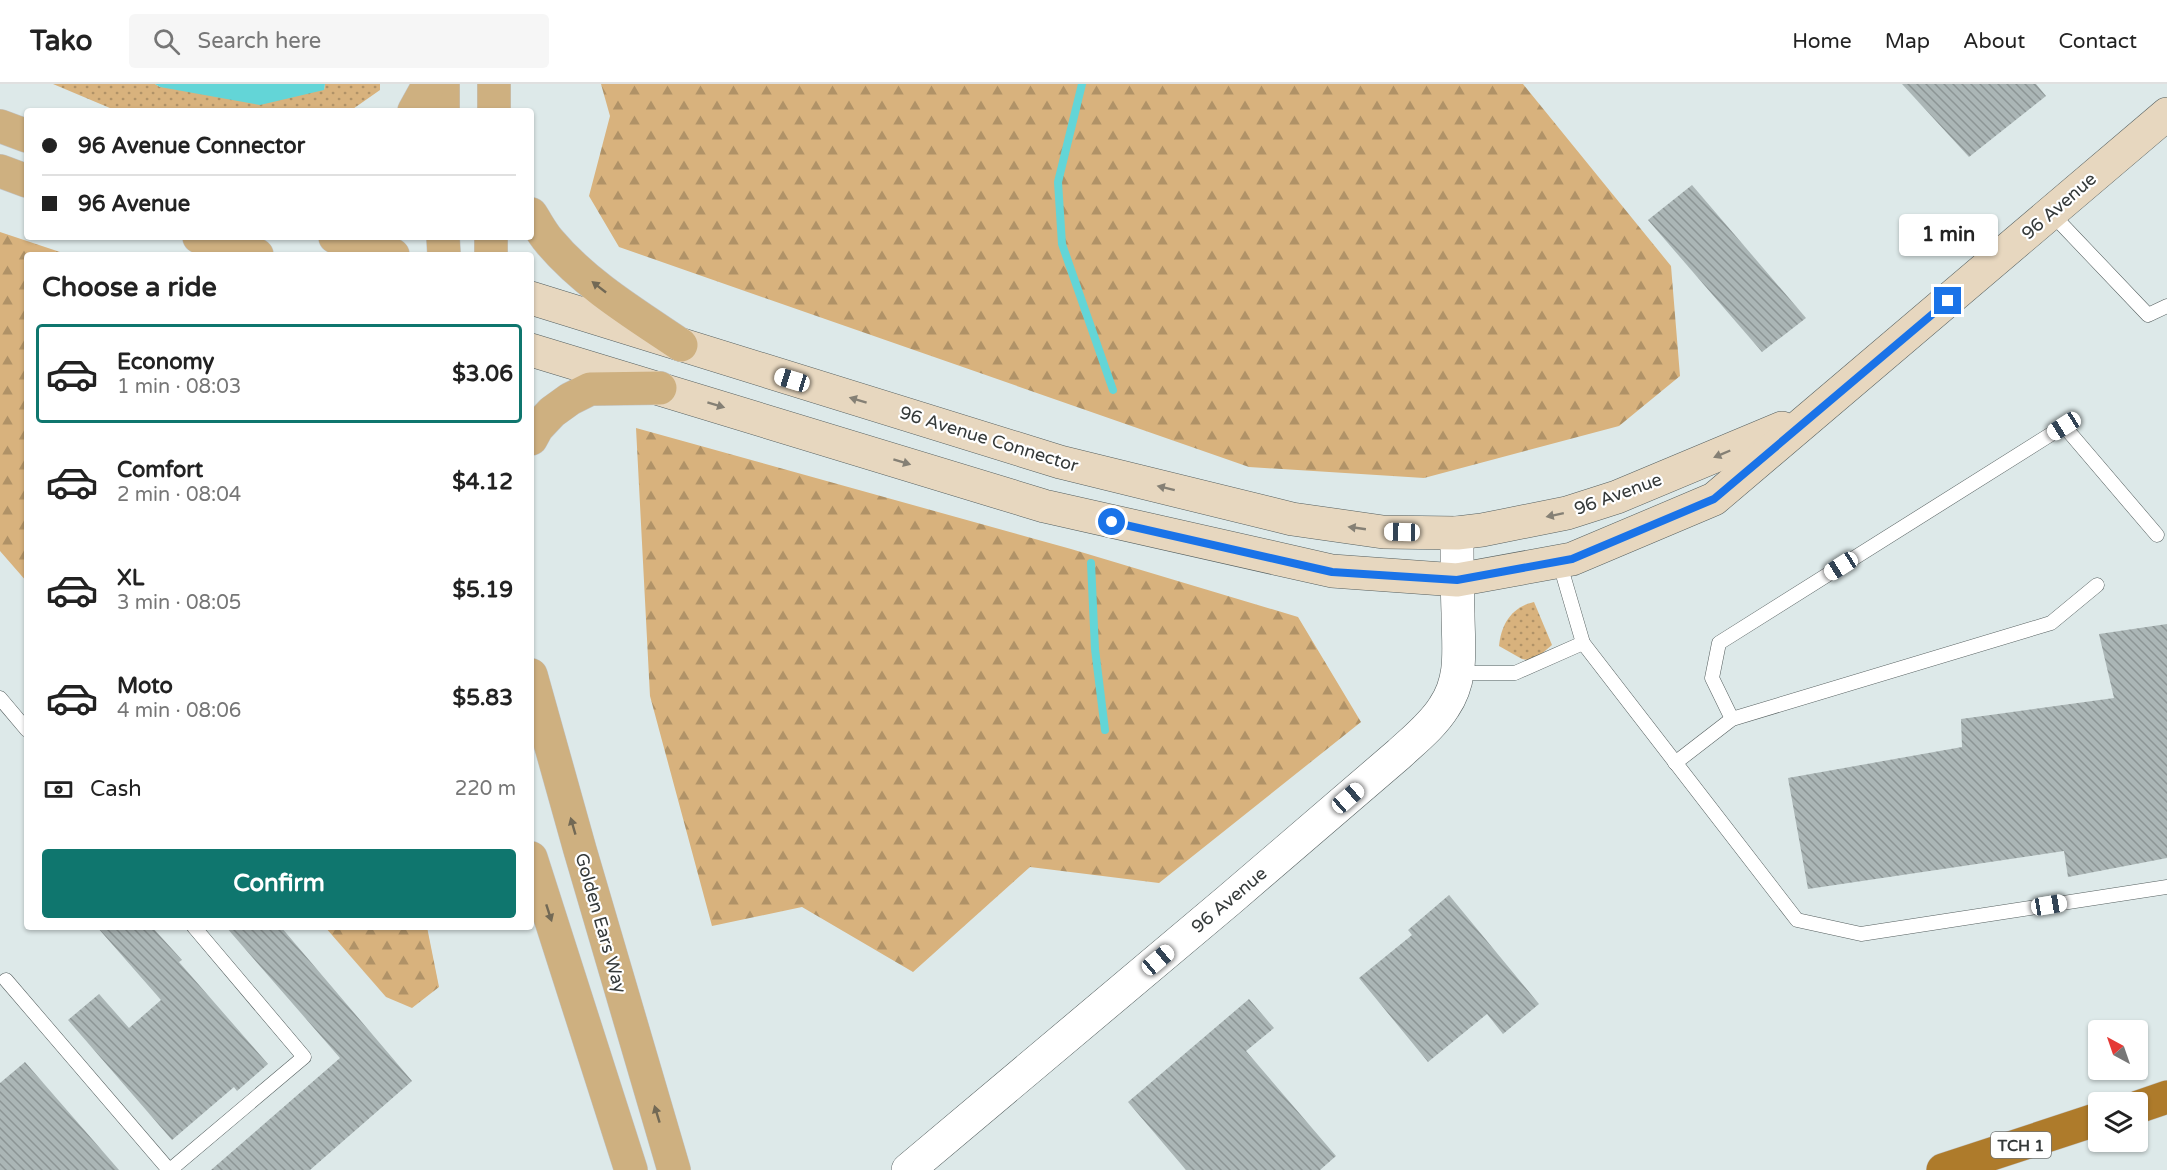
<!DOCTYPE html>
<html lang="en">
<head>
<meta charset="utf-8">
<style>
  :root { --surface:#fff; --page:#f6f6f6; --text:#222; --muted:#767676; --line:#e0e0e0; --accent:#0f766e }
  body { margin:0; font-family:"Varela Round",sans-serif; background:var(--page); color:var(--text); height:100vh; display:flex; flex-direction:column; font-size:22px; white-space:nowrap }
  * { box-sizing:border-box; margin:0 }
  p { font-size:20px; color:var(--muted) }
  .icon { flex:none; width:33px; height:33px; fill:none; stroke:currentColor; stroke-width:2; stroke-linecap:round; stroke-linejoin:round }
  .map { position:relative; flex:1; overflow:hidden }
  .panel { position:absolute; left:24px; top:168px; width:510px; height:678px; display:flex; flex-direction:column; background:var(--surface); border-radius:6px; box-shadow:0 2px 4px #0004 }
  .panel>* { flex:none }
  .top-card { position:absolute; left:24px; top:24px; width:510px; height:132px; border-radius:6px; box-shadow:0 2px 4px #0004; display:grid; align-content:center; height:132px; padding:0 18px; background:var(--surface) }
  .needle { width:39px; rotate:320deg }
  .buttons { position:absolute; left:2088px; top:936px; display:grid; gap:12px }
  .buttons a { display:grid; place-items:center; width:60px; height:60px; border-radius:6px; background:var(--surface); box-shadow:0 2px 4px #0004; font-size:30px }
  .end { position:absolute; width:27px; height:27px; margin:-14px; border:8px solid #1a73e8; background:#fff; box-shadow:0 0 0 3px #fff }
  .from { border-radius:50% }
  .bubble { position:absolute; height:42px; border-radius:6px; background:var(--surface); box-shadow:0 2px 4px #0004; font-size:20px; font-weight:700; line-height:42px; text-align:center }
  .car { position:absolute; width:18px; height:36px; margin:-18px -9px; border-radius:8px; box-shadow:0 0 4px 2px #0007; background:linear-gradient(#fff 24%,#345 0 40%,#fff 0 76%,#345 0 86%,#fff 0) }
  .top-card b { display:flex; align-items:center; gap:21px; height:57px; font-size:22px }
  .top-card b+b { border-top:2px solid var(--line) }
  .top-card i { width:15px; height:15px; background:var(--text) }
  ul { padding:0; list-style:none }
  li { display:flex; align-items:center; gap:18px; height:99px; margin:0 12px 9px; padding:0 6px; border:3px solid transparent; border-radius:6px }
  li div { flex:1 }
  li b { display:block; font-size:22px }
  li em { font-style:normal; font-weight:700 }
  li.on { border-color:var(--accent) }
  li>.icon { width:54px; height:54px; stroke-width:1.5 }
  h2 { padding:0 18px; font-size:27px; line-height:72px }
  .pay { display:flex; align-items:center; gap:15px; height:66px; padding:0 18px; font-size:22px }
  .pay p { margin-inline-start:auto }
  .button { display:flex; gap:12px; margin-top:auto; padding:12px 18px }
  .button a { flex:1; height:69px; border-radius:6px; background:var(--accent); color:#fff; font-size:24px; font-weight:700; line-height:69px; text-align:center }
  header { display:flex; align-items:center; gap:36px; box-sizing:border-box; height:84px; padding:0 30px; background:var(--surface); border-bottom:2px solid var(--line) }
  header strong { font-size:28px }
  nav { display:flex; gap:33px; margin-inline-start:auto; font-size:21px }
  .search { width:420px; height:54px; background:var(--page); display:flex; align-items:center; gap:15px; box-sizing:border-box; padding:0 21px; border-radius:6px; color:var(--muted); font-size:22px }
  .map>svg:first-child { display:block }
  .grass { fill:url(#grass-dots) }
  .forest { fill:url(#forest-firs) }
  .water { fill:#63d5d7 }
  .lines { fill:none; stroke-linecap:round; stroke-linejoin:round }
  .stream { stroke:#63d5d7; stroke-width:8 }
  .building { fill:url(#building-back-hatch) }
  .service-casing { stroke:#555f5f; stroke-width:15 }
  .tertiary-casing { stroke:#555f5f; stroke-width:34 }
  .secondary-casing { stroke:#555f5f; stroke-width:34 }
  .primary-casing { stroke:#c2c4c4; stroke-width:34 }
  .motorway-casing { stroke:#c2c4c4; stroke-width:34 }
  .service { stroke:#fff; stroke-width:14 }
  .tertiary { stroke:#fff; stroke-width:33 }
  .secondary { stroke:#e7d7bf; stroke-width:33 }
  .primary { stroke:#ceb080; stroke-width:33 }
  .motorway { stroke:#ae7b2b; stroke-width:33 }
  .oneway { fill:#726955 }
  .oneway2 { fill:#858075 }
  .route { stroke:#1a73e8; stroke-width:8 }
  .labels { text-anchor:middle; stroke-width:4.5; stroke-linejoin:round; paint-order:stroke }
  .shield { fill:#fff; stroke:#717474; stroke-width:1.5 }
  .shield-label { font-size:16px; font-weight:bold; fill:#343939 }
  .street-label { font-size:18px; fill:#343939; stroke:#fff }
</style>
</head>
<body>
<header>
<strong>Tako</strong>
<div class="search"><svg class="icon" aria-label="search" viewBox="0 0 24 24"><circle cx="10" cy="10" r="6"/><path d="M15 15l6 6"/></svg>Search here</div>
<nav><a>Home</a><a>Map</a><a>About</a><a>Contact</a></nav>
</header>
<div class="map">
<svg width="2167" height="1086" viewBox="0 0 2167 1086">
  <defs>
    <pattern id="grass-dots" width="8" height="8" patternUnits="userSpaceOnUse" patternTransform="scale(1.5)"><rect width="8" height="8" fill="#d8b27d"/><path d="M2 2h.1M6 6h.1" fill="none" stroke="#b09267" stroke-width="1.8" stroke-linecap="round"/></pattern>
    <pattern id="forest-firs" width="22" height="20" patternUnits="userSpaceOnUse" patternTransform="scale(1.5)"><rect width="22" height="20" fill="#d8b27d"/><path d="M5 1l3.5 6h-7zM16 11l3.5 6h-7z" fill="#b09267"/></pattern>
    <pattern id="building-back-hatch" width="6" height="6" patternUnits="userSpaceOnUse" patternTransform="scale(1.5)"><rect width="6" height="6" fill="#abb6b6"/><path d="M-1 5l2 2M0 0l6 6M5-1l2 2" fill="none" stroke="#8c9595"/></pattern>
  </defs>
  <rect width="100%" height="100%" fill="#dde9e9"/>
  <!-- grass -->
  <g class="grass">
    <polygon points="53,0 155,0 160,3 324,6 325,0 380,0 380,6 350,27 117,27"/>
    <path d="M1534,518L1552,561L1533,577L1522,575L1499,562C1501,541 1511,523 1534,518Z"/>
  </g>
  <!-- forest -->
  <g class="forest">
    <polygon points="601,0 1523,0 1671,182 1680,292 1619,342 1424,394 1249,383 619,163 589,112 610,32"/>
    <polygon points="0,148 69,171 27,171 27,498 0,467"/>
    <polygon points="636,344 1071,465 1298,533 1361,638 1159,799 1030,783 913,888 802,823 712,842 650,612"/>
    <polygon points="325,843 427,843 439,903 412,924 386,913"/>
  </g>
  <!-- water -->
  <polygon class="water" points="155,0 325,0 324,6 260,21 160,3"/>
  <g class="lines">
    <!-- stream -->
    <g class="stream">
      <polyline points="1082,0 1058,98 1062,160 1113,306"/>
      <polyline points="1091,479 1095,565 1105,646"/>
    </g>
  </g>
  <!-- building -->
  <g class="building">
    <polygon points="1902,0 2036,0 2046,12 1969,73"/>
    <polygon points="1692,101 1806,234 1762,268 1648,136"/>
    <polygon points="2167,540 2167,774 2068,793 2064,767 1808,805 1788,694 1962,663 1961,635 2114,614 2099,550"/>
    <polygon points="1449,811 1539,920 1503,950 1487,930 1428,978 1359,894 1412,851 1408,846"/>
    <polygon points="97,843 152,843 182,876 179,878 268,980 237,1007 234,1003 172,1056 68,936 99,910 129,944 161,916"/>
    <polygon points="226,843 281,843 412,997 310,1086 211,1086 340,974"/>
    <polygon points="1249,915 1274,944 1246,967 1336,1072 1320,1086 1186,1086 1128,1018"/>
    <polygon points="25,978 119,1086 0,1086 0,999"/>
  </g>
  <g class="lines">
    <defs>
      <g id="service">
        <polyline points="2051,129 2148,231 2167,222"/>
        <polyline points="1559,477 1583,559 1797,836 1861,850 2167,803"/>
        <polyline points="1458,589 1515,589 1583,559"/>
        <polyline points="0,614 27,646"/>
        <polyline points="1732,635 1712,594 1719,559 2064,342 2157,451"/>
        <polyline points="1675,679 1732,635 2051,539 2097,501"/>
        <polyline points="6,896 169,1086"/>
        <polyline points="170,1086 304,973 194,843"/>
      </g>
      <path id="tertiary" d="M908,1086L1229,816L1399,670C1414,656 1433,641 1444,623C1464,594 1458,562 1458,529C1457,502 1457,476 1457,449"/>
      <g id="secondary">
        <polyline points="531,214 1060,378 1292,435 1383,448 1457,449 1482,446 1567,429 1617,413 1782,344"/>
        <polyline points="531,266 1044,422 1332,487 1457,496 1572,475 1714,415 2167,30"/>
      </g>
      <g id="primary">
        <polyline points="443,0 443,27"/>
        <polyline points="494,0 494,27"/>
        <polyline points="414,27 429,0"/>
        <polyline points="0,42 27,52"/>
        <polyline points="0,87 27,97"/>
        <path d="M531,130C537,139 542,149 549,157C585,200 635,230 681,261"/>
        <polyline points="199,153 257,171"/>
        <polyline points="335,153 393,171"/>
        <polyline points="443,153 444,171"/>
        <polyline points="491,171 491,153"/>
        <polyline points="531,355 537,344 552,328 570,315 590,305 660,304"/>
        <polyline points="531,591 580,766 674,1086"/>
        <polyline points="531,774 631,1086"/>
      </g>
      <g id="motorway">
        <polyline points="2138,1023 2167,1013"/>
        <polyline points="1943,1086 2098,1035"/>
      </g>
    </defs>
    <!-- service casing -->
    <use href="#service" class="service-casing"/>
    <!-- tertiary casing -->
    <use href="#tertiary" class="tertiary-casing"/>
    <!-- secondary casing -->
    <use href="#secondary" class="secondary-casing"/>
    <!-- primary casing -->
    <use href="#primary" class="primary-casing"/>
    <!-- motorway casing -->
    <use href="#motorway" class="motorway-casing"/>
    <!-- service -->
    <use href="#service" class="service"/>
    <!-- tertiary -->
    <use href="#tertiary" class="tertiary"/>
    <!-- secondary -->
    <use href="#secondary" class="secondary"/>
    <!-- primary -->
    <use href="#primary" class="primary"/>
    <!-- motorway -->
    <use href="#motorway" class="motorway"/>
  </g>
  <!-- one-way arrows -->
  <defs><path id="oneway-solid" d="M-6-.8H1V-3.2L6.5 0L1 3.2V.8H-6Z" transform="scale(1.5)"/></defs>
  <g class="oneway">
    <use href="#oneway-solid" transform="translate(599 203) rotate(-142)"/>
    <use href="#oneway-solid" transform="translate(573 742) rotate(-106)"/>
    <use href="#oneway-solid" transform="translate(549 829) rotate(72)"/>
    <use href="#oneway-solid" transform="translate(657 1030) rotate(-107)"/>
  </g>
  <g class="oneway2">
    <use href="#oneway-solid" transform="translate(858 316) rotate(-163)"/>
    <use href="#oneway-solid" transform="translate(716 321) rotate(17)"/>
    <use href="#oneway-solid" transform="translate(1722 370) rotate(157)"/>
    <use href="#oneway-solid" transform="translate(902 378) rotate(17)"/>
    <use href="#oneway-solid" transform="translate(1166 404) rotate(-166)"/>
    <use href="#oneway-solid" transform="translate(1555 431) rotate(168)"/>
    <use href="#oneway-solid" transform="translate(1357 444) rotate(-172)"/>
  </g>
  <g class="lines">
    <!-- route -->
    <polyline class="route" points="1112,438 1332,488 1457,496 1572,475 1714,415 1948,217"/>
  </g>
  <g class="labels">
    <!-- shield labels -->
    <rect class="shield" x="1991" y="1048" width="60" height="26" rx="4.5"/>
    <g class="shield-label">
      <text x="2021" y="1067">TCH 1</text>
    </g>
    <!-- street labels -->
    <g class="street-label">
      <text transform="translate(2059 122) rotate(-41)" y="6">96 Avenue</text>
      <text transform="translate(989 355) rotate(17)" y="6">96 Avenue Connector</text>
      <text transform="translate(1618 410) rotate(-20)" y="6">96 Avenue</text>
      <text transform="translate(1229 816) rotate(-40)" y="6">96 Avenue</text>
      <text transform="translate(601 839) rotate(74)" y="6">Golden Ears Way</text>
    </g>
  </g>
</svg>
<div class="buttons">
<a><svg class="needle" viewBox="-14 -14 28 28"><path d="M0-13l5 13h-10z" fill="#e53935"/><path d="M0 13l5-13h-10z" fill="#767676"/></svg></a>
<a><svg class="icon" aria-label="layers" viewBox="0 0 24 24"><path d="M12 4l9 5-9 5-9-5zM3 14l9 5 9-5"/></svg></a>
</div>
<i class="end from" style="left:1112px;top:438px"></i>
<i class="end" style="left:1948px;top:217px"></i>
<div class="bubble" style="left:1899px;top:130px;width:99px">1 min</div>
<i class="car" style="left:792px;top:296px;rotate:287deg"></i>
<i class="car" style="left:2064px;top:342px;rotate:238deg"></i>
<i class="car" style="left:1402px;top:448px;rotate:271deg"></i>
<i class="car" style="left:1841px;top:482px;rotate:238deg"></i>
<i class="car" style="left:1348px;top:714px;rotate:49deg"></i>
<i class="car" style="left:2049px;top:821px;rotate:81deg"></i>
<i class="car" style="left:1158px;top:876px;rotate:50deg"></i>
<div class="top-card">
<b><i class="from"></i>96 Avenue Connector</b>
<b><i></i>96 Avenue</b>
</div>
<section class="panel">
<h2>Choose a ride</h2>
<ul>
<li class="on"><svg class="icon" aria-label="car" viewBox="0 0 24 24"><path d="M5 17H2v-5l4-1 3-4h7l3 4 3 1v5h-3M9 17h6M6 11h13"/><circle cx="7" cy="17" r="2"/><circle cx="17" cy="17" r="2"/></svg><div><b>Economy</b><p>1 min · 08:03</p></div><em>$3.06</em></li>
<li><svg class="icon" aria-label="car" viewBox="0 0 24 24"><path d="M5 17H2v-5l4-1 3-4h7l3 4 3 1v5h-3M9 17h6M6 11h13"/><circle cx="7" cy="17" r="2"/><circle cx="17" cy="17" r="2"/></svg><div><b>Comfort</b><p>2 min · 08:04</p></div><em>$4.12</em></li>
<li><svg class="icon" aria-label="car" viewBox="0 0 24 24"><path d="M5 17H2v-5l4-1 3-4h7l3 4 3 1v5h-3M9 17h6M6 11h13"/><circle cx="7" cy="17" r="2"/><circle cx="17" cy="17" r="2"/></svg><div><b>XL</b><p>3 min · 08:05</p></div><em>$5.19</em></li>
<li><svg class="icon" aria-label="car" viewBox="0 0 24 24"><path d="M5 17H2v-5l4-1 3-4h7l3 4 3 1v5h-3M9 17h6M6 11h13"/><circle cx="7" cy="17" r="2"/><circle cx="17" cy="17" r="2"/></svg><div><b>Moto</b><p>4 min · 08:06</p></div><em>$5.83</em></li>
</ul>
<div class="pay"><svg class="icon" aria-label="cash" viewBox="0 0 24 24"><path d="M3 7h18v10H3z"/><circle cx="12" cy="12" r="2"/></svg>Cash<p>220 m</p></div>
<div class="button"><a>Confirm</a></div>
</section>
</div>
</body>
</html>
